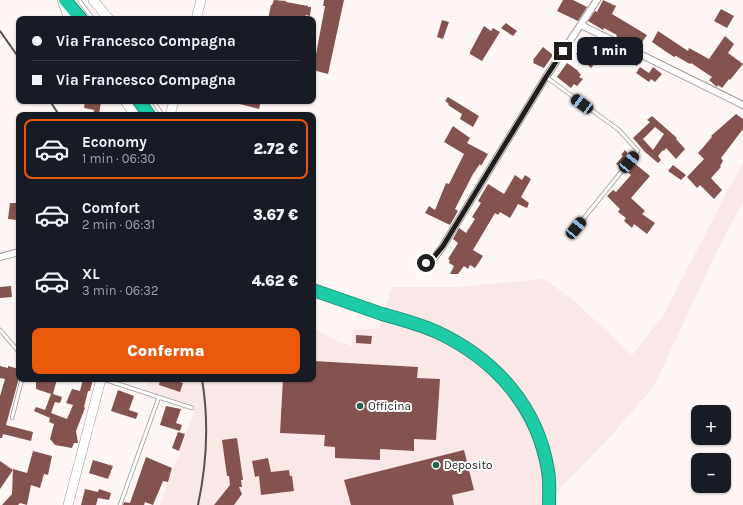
<!DOCTYPE html>
<html lang="it">
<head>
<meta charset="utf-8">
<style>
  :root { --surface:#171b24; --page:#242831; --text:#f1f3f6; --muted:#9ea1a6; --line:#363941; --accent:#ea580c }
  body { margin:0; font-family:Karla,sans-serif; background:var(--page); color:var(--text); height:100vh; display:flex; flex-direction:column; font-size:15px; white-space:nowrap }
  * { box-sizing:border-box; margin:0 }
  p { font-size:13px; color:var(--muted) }
  .icon { flex:none; width:22px; height:22px; fill:none; stroke:currentColor; stroke-width:2; stroke-linecap:round; stroke-linejoin:round }
  .map { position:relative; flex:1; overflow:hidden }
  .drawer { position:absolute; left:16px; top:112px; width:300px; height:270px; display:flex; flex-direction:column; background:var(--surface); border-radius:8px; box-shadow:0 1px 3px #0004 }
  .drawer>* { flex:none }
  .banner { position:absolute; left:16px; top:16px; width:300px; height:88px; border-radius:8px; box-shadow:0 1px 3px #0004; display:grid; align-content:center; height:88px; padding:0 16px; background:var(--surface) }
  .fabs { position:absolute; left:691px; top:405px; display:grid; gap:8px }
  .fabs a { display:grid; place-items:center; width:40px; height:40px; border-radius:8px; background:var(--surface); box-shadow:0 1px 3px #0004; font-size:20px }
  .end { position:absolute; width:18px; height:18px; margin:-9px; border:5px solid #201e1d; background:#fff; box-shadow:0 0 0 2px #fff }
  .from { border-radius:50% }
  .bubble { position:absolute; height:28px; border-radius:8px; background:var(--surface); box-shadow:0 1px 3px #0004; font-size:13px; font-weight:800; line-height:28px; text-align:center }
  .car { position:absolute; width:12px; height:24px; margin:-12px -6px; border-radius:5px; box-shadow:0 0 3px 1px #0007; background:linear-gradient(#222 24%,#8ab4d8 0 40%,#222 0 76%,#8ab4d8 0 86%,#222 0) }
  .banner b { display:flex; align-items:center; gap:14px; height:38px; font-size:15px }
  .banner b+b { border-top:1px solid var(--line) }
  .banner i { width:10px; height:10px; background:var(--text) }
  ul { padding:7px 0 0; list-style:none }
  li { display:flex; align-items:center; gap:12px; height:60px; margin:0 8px 6px; padding:0 8px; border:2px solid transparent; border-radius:8px }
  li div { flex:1 }
  li b { display:block; font-size:15px }
  li em { font-style:normal; font-weight:800 }
  li.on { border-color:var(--accent) }
  li>.icon { width:36px; height:36px; stroke-width:1.5 }
  .button { display:flex; gap:8px; margin-top:auto; padding:8px 16px }
  .button a { flex:1; height:46px; border-radius:8px; background:var(--accent); color:#fff; font-size:16px; font-weight:800; line-height:46px; text-align:center }
  .map>svg:first-child { display:block }
  .built { fill:#f9e8e7 }
  .building { fill:#85534f; fill-rule:evenodd }
  .lines { fill:none; stroke-linecap:round; stroke-linejoin:round }
  .lane-casing { stroke:#9c9595; stroke-width:4.5 }
  .street-casing { stroke:#9c9595; stroke-width:8 }
  .secondary-casing { stroke:#9c9595; stroke-width:10 }
  .highway-casing { stroke:#1e8f76; stroke-width:14 }
  .lane { stroke:#fff; stroke-width:3 }
  .street { stroke:#fff; stroke-width:6 }
  .secondary { stroke:#fff; stroke-width:9 }
  .highway { stroke:#1dcca6; stroke-width:12 }
  .rail { stroke:#545150; stroke-width:2 }
  .highway-bridge-casing { stroke:#1e8f76; stroke-width:14; stroke-linecap:butt }
  .highway-bridge { stroke:#1dcca6; stroke-width:12 }
  .route { stroke:#201e1d; stroke-width:5 }
  .poi-dot { fill:#226352; stroke:#fff; stroke-width:1.5 }
  .labels { text-anchor:middle; stroke-width:4; stroke-linejoin:round; paint-order:stroke }
  .poi-label { font-size:12px; fill:#201e1d; stroke:#fff; text-anchor:start }
</style>
</head>
<body>
<div class="map">
<svg width="743" height="505" viewBox="0 0 743 505">
  <rect width="100%" height="100%" fill="#fdf6f5"/>
  <!-- built -->
  <polygon class="built" points="743,164 743,201 717,251 654,386 611,436 543,505 160,505 196,407 146,390 149,379 313,379 313,327 329,337 352,346 353,329 379,329 392,287 458,287 543,279 570,297 632,355 663,316 729,188"/>
  <!-- building -->
  <g class="building">
    <polygon points="274,0 286,1 286,2 308,6 308,7 311,7 310,16 306,15 303,19 268,19 271,5 272,5"/>
    <polygon points="324,0 344,0 328,74 313,70 325,6 323,6"/>
    <polygon points="563,0 573,0 587,7 578,21 557,11"/>
    <polygon points="603,0 616,6 612,14 647,35 638,48 622,40 616,36 617,35 604,28 603,30 588,21 595,11 597,12"/>
    <polygon points="721,9 734,16 727,28 714,21"/>
    <polygon points="442,20 449,22 443,39 437,37"/>
    <polygon points="506,23 517,31 513,36 501,28"/>
    <polygon points="484,26 491,31 493,28 500,32 482,61 470,54 470,52"/>
    <polygon points="658,31 688,51 689,48 709,59 725,36 734,44 728,53 743,64 730,80 729,79 722,88 718,85 717,87 709,80 712,77 691,63 690,64 676,56 674,57 652,42"/>
    <polygon points="584,43 591,50 592,49 602,55 591,68 576,54"/>
    <polygon points="612,45 616,47 607,62 602,59"/>
    <polygon points="543,47 553,55 544,68 533,63 534,61 533,60"/>
    <polygon points="619,49 640,59 637,66 616,55"/>
    <polygon points="567,63 577,70 581,75 579,77 583,79 577,86 574,84 571,88 557,77"/>
    <polygon points="640,67 649,73 653,67 662,74 655,82 651,79 649,82 636,73"/>
    <polygon points="448,97 479,116 473,127 460,119 462,114 448,105 449,104 445,101"/>
    <polygon points="85,101 101,101 99,115 93,115 94,110 84,108"/>
    <polygon points="236,101 261,101 259,109 236,103"/>
    <polygon points="736,114 743,119 743,129 721,158 723,161 720,166 721,167 711,178 722,190 714,199 700,185 697,188 687,177 704,159 698,153 712,137 711,136"/>
    <path d="M652,116L677,138L676,139L685,149L676,159L666,148L664,151L663,150L658,156L661,160L658,163L645,152L633,138L650,122L647,120ZM655,127L664,134L653,150L643,139Z"/>
    <polygon points="453,126 470,138 467,143 488,154 481,166 480,164 473,174 455,209 458,211 450,225 425,213 429,206 435,210 446,183 449,184 464,154 444,142"/>
    <polygon points="625,150 630,156 621,168 616,164 623,156 621,155"/>
    <polygon points="633,162 650,176 631,198 645,211 642,214 655,223 647,234 634,224 632,228 624,221 626,218 618,212 620,209 607,196 613,190 616,192 631,175 626,171"/>
    <polygon points="673,165 686,175 681,180 668,171"/>
    <polygon points="515,175 522,180 525,175 531,179 521,197 529,203 527,208 518,204 510,218 500,212 498,215 495,213 473,250 483,256 475,268 470,265 468,269 464,266 458,274 450,274 454,266 449,263 450,260 448,259 458,243 453,239 459,228 466,233 475,219 472,217 481,203 478,201 488,184 504,194"/>
    <polygon points="10,203 18,203 16,220 8,219"/>
    <polygon points="11,286 12,297 0,298 0,287"/>
    <polygon points="356,335 372,336 371,344 356,343"/>
    <polygon points="313,361 418,367 417,378 440,379 436,440 414,439 414,451 380,449 380,460 335,458 335,447 324,446 325,435 280,433 283,379 313,379"/>
    <polygon points="0,366 8,368 8,366 19,369 19,378 6,425 33,432 31,441 3,434 2,438 0,438 0,396 5,379 0,378"/>
    <polygon points="36,379 57,379 53,394 62,397 60,403 55,402 51,413 67,419 73,405 66,403 72,389 80,391 83,379 93,379 90,391 88,391 84,407 85,408 76,431 78,443 74,443 72,448 55,445 50,439 54,424 49,422 50,418 34,411 36,407 45,410 51,394 36,389"/>
    <polygon points="160,379 181,379 180,382 183,383 180,392 159,385"/>
    <polygon points="118,390 134,396 129,410 138,413 136,419 111,411"/>
    <polygon points="166,406 181,409 176,423 182,425 180,431 160,425"/>
    <polygon points="178,432 185,434 179,451 172,448"/>
    <polygon points="237,438 243,480 241,480 242,487 239,487 242,494 234,505 214,505 230,485 229,476 227,476 222,440"/>
    <polygon points="464,450 474,490 452,495 454,505 351,505 344,480"/>
    <polygon points="33,451 52,456 48,475 44,474 40,488 31,485 27,505 20,503 18,505 2,505 12,494 13,469 27,473"/>
    <polygon points="146,457 172,468 168,482 163,481 153,505 145,502 144,505 123,505 124,502 130,503"/>
    <polygon points="268,458 271,472 289,470 290,476 292,476 294,491 261,495 259,476 255,477 252,461"/>
    <polygon points="93,460 113,466 108,479 89,473"/>
    <polygon points="0,461 13,470 0,489"/>
    <polygon points="85,489 98,492 99,489 111,493 109,500 98,498 96,505 81,505"/>
  </g>
  <g class="lines">
    <defs>
      <g id="lane">
        <polyline points="79,0 93,19"/>
        <polyline points="546,77 619,130 638,151 576,228"/>
        <polyline points="153,101 161,113"/>
        <polyline points="0,330 19,352"/>
        <polyline points="103,379 192,408"/>
        <polyline points="12,418 22,379"/>
        <polyline points="120,505 159,397"/>
      </g>
      <g id="street">
        <polyline points="581,25 743,105"/>
        <polyline points="0,257 19,252"/>
        <polyline points="426,263 435,257 443,246 546,77 597,0"/>
      </g>
      <g id="secondary">
        <polyline points="62,0 69,19"/>
        <polyline points="93,0 109,19"/>
        <polyline points="196,19 201,0"/>
        <polyline points="125,101 135,115"/>
        <polyline points="170,115 174,101"/>
        <polyline points="68,505 101,379"/>
      </g>
      <g id="highway">
        <polyline points="65,0 81,19"/>
        <polyline points="139,101 149,115"/>
        <polyline points="313,290 382,314"/>
      </g>
    </defs>
    <!-- lane casing -->
    <use href="#lane" class="lane-casing"/>
    <!-- street casing -->
    <use href="#street" class="street-casing"/>
    <!-- secondary casing -->
    <use href="#secondary" class="secondary-casing"/>
    <!-- highway casing -->
    <use href="#highway" class="highway-casing"/>
    <!-- lane -->
    <use href="#lane" class="lane"/>
    <!-- street -->
    <use href="#street" class="street"/>
    <!-- secondary -->
    <use href="#secondary" class="secondary"/>
    <!-- highway -->
    <use href="#highway" class="highway"/>
    <!-- rail -->
    <g class="rail">
      <polyline points="0,31 19,58"/>
      <polyline points="50,101 59,115"/>
      <path d="M198,505C207,463 209,421 202,379"/>
    </g>
    <defs>
      <path id="highway-bridge" d="M382,314C400,319 420,324 437,332C495,359 538,407 548,471C550,482 549,494 549,505"/>
    </defs>
    <!-- highway-bridge casing -->
    <use href="#highway-bridge" class="highway-bridge-casing"/>
    <!-- highway-bridge -->
    <use href="#highway-bridge" class="highway-bridge"/>
  </g>
  <g class="lines">
    <!-- route -->
    <polyline class="route" points="426,263 434,257 443,246 546,77 563,51"/>
  </g>
  <!-- markers -->
  <g class="poi-dot">
    <circle cx="360" cy="406" r="4"/>
    <circle cx="436" cy="465" r="4"/>
  </g>
  <g class="labels">
    <!-- poi labels -->
    <g class="poi-label">
      <text x="368" y="410">Officina</text>
      <text x="444" y="469">Deposito</text>
    </g>
  </g>
</svg>
<div class="fabs">
<a>+</a>
<a>−</a>
</div>
<i class="end from" style="left:426px;top:263px"></i>
<i class="end" style="left:563px;top:51px"></i>
<div class="bubble" style="left:577px;top:37px;width:66px">1 min</div>
<i class="car" style="left:582px;top:104px;rotate:306deg"></i>
<i class="car" style="left:629px;top:162px;rotate:39deg"></i>
<i class="car" style="left:576px;top:228px;rotate:39deg"></i>
<div class="banner">
<b><i class="from"></i>Via Francesco Compagna</b>
<b><i></i>Via Francesco Compagna</b>
</div>
<section class="drawer">
<ul>
<li class="on"><svg class="icon" aria-label="car" viewBox="0 0 24 24"><path d="M5 17H2v-5l4-1 3-4h7l3 4 3 1v5h-3M9 17h6M6 11h13"/><circle cx="7" cy="17" r="2"/><circle cx="17" cy="17" r="2"/></svg><div><b>Economy</b><p>1 min · 06:30</p></div><em>2.72 €</em></li>
<li><svg class="icon" aria-label="car" viewBox="0 0 24 24"><path d="M5 17H2v-5l4-1 3-4h7l3 4 3 1v5h-3M9 17h6M6 11h13"/><circle cx="7" cy="17" r="2"/><circle cx="17" cy="17" r="2"/></svg><div><b>Comfort</b><p>2 min · 06:31</p></div><em>3.67 €</em></li>
<li><svg class="icon" aria-label="car" viewBox="0 0 24 24"><path d="M5 17H2v-5l4-1 3-4h7l3 4 3 1v5h-3M9 17h6M6 11h13"/><circle cx="7" cy="17" r="2"/><circle cx="17" cy="17" r="2"/></svg><div><b>XL</b><p>3 min · 06:32</p></div><em>4.62 €</em></li>
</ul>
<div class="button"><a>Conferma</a></div>
</section>
</div>
</body>
</html>
